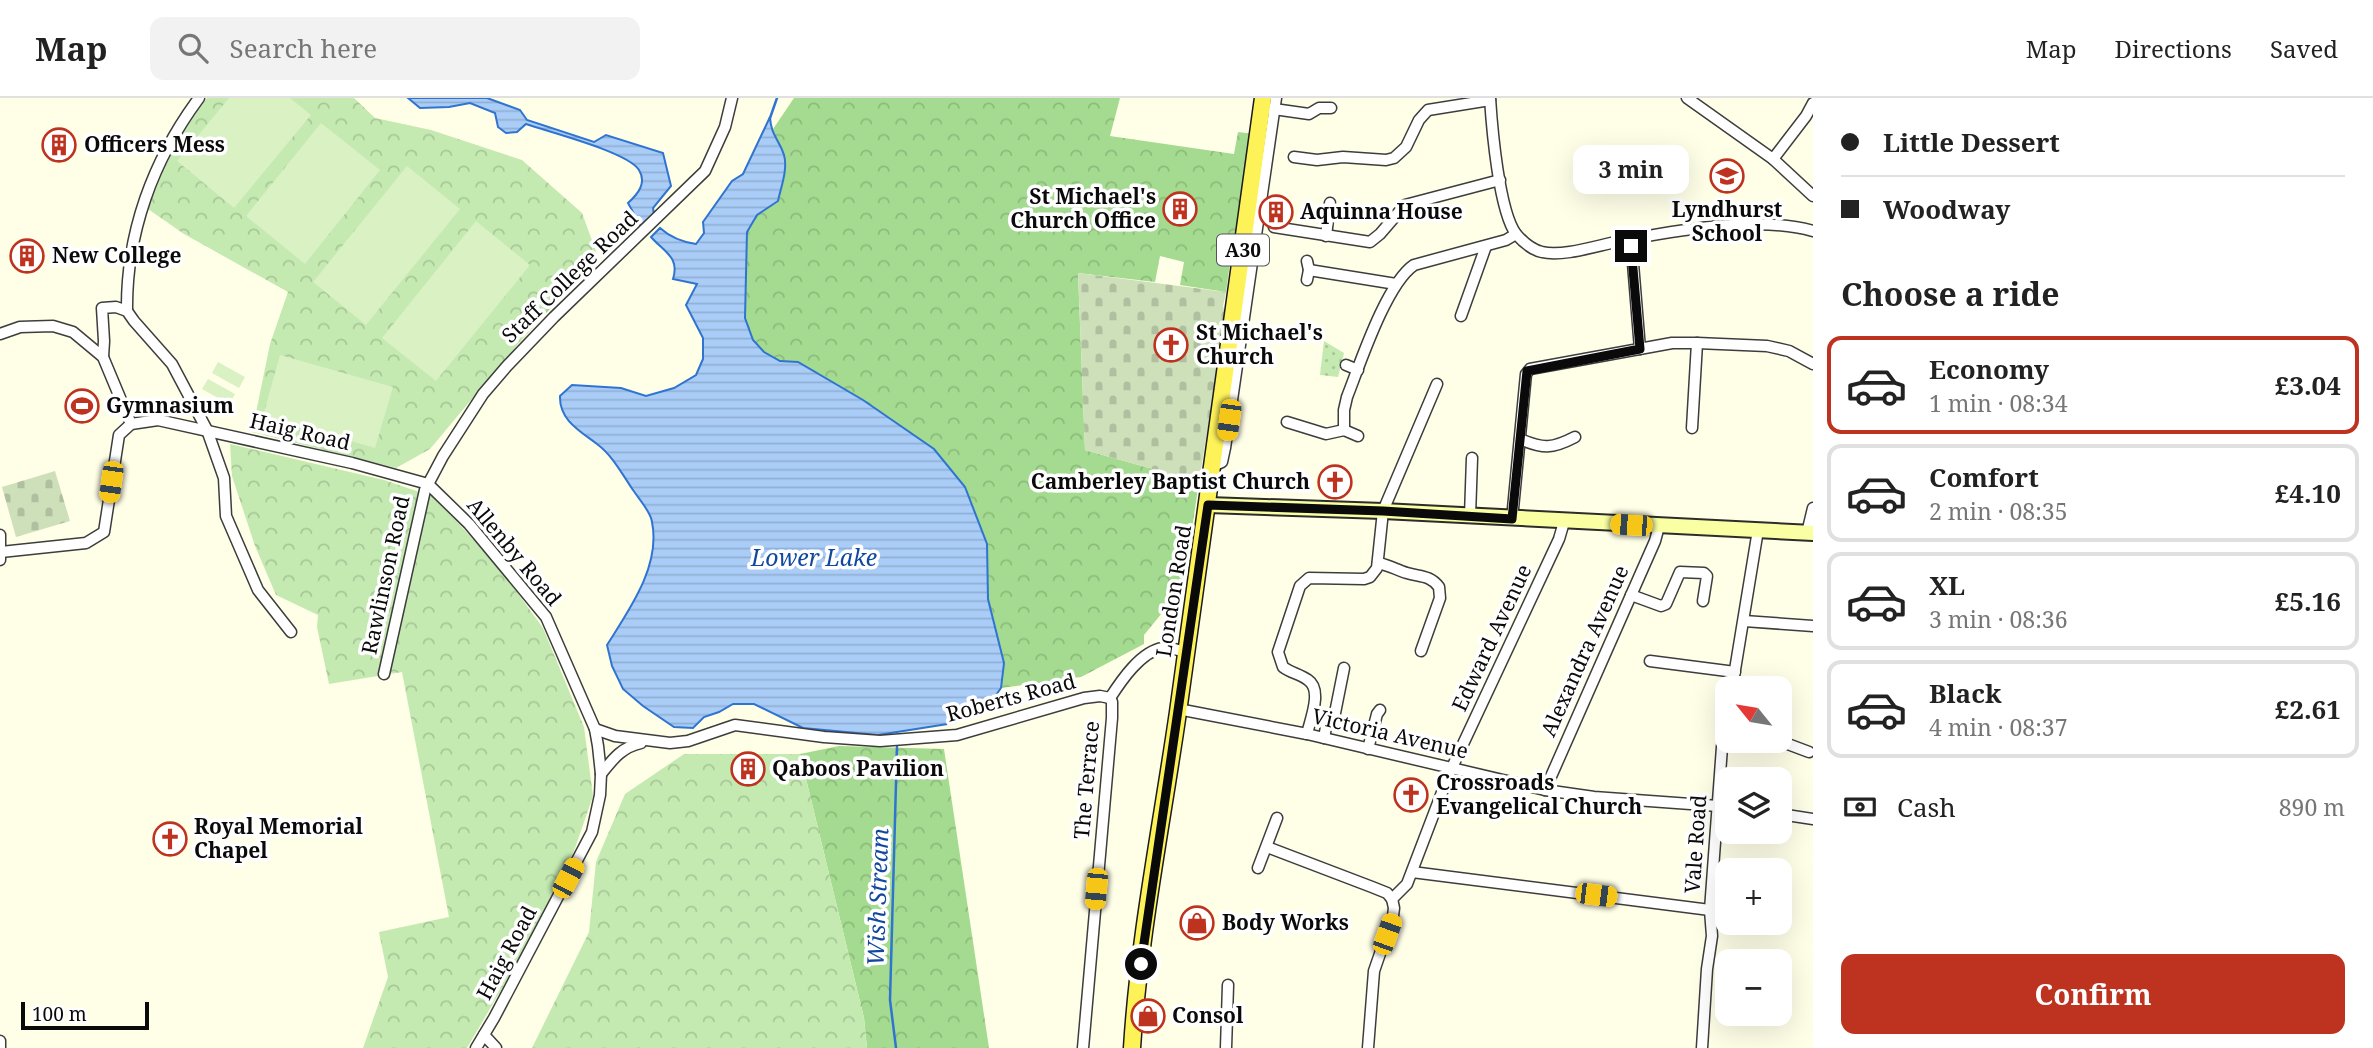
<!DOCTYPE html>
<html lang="en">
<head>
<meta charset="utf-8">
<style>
  :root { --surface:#fff; --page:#f2f2f2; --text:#222; --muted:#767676; --line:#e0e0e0; --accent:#be331f }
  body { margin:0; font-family:"Noto Serif",serif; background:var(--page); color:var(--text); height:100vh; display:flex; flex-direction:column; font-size:26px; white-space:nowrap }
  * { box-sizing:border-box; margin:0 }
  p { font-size:23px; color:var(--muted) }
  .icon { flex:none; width:38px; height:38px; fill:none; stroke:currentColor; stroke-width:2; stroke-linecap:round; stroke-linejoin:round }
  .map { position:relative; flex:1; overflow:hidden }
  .drawer { display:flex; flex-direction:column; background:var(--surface); width:560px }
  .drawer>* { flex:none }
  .banner { display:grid; align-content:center; height:154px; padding:0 28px; background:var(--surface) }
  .needle { width:46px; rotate:300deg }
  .tools { position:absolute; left:1715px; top:578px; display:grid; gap:14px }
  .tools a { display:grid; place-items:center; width:77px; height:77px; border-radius:14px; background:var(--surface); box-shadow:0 7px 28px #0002; font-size:35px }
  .scale { position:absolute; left:21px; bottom:18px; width:128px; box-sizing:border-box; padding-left:7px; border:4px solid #0a0a0a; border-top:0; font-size:19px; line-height:24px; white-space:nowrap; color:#0a0a0a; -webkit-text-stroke:5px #fff; paint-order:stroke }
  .end { position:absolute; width:32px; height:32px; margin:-16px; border:9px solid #0a0a0a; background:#fff; box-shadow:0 0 0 4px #fff }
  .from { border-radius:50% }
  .bubble { position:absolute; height:49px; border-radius:14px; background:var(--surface); box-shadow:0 7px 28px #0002; font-size:23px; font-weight:700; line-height:49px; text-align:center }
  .car { position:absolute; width:21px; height:42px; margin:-21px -10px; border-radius:9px; box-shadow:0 0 5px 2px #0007; background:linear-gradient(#f5c518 24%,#345 0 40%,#f5c518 0 76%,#345 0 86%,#f5c518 0) }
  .banner b { display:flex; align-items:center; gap:24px; height:66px; font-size:26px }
  .banner b+b { border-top:2px solid var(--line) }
  .banner i { width:18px; height:18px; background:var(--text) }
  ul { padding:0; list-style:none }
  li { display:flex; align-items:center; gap:21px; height:98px; margin:0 14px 10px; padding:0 14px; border:4px solid var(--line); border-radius:14px }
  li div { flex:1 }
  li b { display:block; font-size:26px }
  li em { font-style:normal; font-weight:700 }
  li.on { border-color:var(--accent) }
  li>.icon { width:63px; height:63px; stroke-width:1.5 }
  h2 { padding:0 28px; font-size:32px; line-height:84px }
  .pay { display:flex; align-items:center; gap:18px; height:77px; padding:0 28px; font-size:26px }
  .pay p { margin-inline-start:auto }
  .cta { display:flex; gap:14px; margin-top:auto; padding:14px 28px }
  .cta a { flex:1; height:80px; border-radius:14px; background:var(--accent); color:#fff; font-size:28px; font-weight:700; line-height:80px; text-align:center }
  header { display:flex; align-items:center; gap:42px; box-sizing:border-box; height:98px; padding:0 35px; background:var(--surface); border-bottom:2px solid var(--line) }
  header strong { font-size:33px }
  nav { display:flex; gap:38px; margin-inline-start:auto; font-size:24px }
  .search { width:490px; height:63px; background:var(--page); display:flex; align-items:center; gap:18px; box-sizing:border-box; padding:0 24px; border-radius:14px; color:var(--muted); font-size:26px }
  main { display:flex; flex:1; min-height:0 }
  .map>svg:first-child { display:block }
  .grass { fill:url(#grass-dots) }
  .forest { fill:url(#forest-crowns) }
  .cemetery { fill:url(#cemetery-stones) }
  .park { fill:url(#park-crowns) }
  .pitch { fill:#d9f1c3 }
  .water { fill:url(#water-rules); stroke:#2f74d1; stroke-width:2 }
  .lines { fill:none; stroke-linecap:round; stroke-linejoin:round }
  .stream { stroke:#2f74d1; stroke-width:2.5 }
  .minor-casing { stroke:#3d3d3d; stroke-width:13 }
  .secondary-casing { stroke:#2c2c2c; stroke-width:18 }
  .primary-casing { stroke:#1b1b1b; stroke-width:19 }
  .minor { stroke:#fff; stroke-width:10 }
  .secondary { stroke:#f9ffa2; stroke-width:14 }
  .primary { stroke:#fef259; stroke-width:16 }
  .route { stroke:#0a0a0a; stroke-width:9 }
  .labels { text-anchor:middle; stroke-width:7; stroke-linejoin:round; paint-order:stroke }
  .shield { fill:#fff; stroke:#545454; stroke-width:2 }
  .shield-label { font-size:19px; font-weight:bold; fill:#0a0a0a }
  .poi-label { font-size:21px; font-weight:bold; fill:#0a0a0a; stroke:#fff; text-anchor:start }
  .street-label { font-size:21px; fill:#0a0a0a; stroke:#fff }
  .water-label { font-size:23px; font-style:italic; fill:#11489f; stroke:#fff }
</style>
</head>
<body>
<header>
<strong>Map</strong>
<div class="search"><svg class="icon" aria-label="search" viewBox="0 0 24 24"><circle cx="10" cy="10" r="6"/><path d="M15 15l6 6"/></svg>Search here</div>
<nav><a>Map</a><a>Directions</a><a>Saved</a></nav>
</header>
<main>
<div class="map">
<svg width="1813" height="950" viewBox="0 0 1813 950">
  <defs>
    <pattern id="grass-dots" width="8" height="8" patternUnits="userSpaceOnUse" patternTransform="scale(1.75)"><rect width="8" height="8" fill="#c4eab1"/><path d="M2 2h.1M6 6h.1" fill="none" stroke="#a7c797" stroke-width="1.8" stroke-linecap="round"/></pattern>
    <pattern id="forest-crowns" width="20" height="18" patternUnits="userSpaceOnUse" patternTransform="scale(1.75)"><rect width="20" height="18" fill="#a4db90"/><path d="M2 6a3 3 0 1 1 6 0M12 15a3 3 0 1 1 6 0" fill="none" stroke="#8cbb7b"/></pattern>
    <pattern id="cemetery-stones" width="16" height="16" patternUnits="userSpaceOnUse" patternTransform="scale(1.75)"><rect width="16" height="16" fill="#cde0ba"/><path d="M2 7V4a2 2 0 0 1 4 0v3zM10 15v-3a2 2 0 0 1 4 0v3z" fill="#afbf9f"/></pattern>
    <pattern id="park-crowns" width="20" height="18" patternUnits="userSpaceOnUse" patternTransform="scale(1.75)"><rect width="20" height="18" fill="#c4eab1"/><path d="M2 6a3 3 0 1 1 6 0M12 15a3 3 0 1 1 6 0" fill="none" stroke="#a7c797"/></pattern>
    <pattern id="water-rules" width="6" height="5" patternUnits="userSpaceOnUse" patternTransform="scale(1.75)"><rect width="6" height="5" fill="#aacdf8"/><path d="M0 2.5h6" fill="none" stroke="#91afd3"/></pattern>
  </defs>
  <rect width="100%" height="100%" fill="#fffee7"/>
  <!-- grass -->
  <polygon class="grass" points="1324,243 1344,255 1338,279 1320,277"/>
  <!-- forest -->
  <g class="forest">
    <path d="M794,0H1120L1110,38L1234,56L1238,34L1254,36L1237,152L1231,158L1226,194L1180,187L1184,164L1160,158L1155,184L1078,175L1085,352L1199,384L1179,517L1176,519L1162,515L1144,537V546L1081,579L1001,590L1004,565L988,501L987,446L810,272L798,264L780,263L764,254L753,242L745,220L747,134L757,117L778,103C785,68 790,66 771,34Z"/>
    <polygon points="839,648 944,651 989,950 867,950 864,920 800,656"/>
  </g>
  <!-- cemetery -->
  <g class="cemetery">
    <polygon points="1078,175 1226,194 1223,208 1226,219 1199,384 1085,352"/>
    <polygon points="55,373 70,423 16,439 2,389"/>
  </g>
  <!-- park -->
  <g class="park">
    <path d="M207,0H354L375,20L431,32L522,62L582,115L598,159L518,246L430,351L396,370L252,334L270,246L288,194L184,136L148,111C162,71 180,34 207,0Z"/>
    <polygon points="230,346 384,382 434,399 498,468 543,530 584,629 593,698 574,753 515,868 467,950 363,950 388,879 379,834 449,819 402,574 329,586 317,529 318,517 276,497 255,448 232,378"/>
    <polygon points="684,656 800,656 864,920 867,950 532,950 589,834 596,764 625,696"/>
  </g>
  <!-- pitch -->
  <g class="pitch">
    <polygon points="229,0 290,0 311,17 234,110 177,63"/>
    <polygon points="321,25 380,72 305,166 246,118"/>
    <polygon points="407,68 460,111 366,227 313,184"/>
    <polygon points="476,123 530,167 436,283 382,240"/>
    <polygon points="280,257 393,289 375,350 263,318"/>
    <polygon points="218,264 245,279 239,290 212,275"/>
    <polygon points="208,281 235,296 229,306 202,291"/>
  </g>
  <!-- water -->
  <g class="water">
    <path d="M408,0H487L520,12L527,22L594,44L606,37L663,55L671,88L653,110L654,116L641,129L628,105C638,96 647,85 639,72C628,54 549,34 526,26L517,34L506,35L498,29L495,15L470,5L449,9L420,10Z"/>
    <path d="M770,19C771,38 779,41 784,57C788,71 781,89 778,103L757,117L747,134L745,220L753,242L764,254L780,263L798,264L863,302L934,351L965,389L987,446L988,501L1004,565L1001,590L986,611L954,625L878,637L803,630L754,606H733L719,614L704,619L693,630L674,629L643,608L623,591L612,568L607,547C629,512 661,468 652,424C651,414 639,401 633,392C622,376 613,358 597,346C580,333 559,322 560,298L572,287L621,290L646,298L674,290L696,277L703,261V240L686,207L697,186L673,181C680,159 664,154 651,139L660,130C670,139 682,144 696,146L704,135L703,124L732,83L743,76Z"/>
  </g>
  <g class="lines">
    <!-- stream -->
    <g class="stream">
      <polyline points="770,20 777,0"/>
      <polyline points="896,950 890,902 897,649"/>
    </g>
    <defs>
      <g id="minor">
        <path d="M1490,0C1492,31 1499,113 1516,136C1523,144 1532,152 1542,154C1562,159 1596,148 1616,144C1671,133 1760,117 1813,133"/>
        <polyline points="1687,0 1773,61 1813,98"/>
        <polyline points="1274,11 1309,16 1319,10 1331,10"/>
        <polyline points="1294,59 1317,62 1343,59 1386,62 1394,60 1406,49 1419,22 1428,12 1490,2"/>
        <polyline points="1773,61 1806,18 1813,5"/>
        <polyline points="1274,129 1370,144 1380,136 1405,107 1500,82"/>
        <polyline points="1326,138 1330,105"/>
        <polyline points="1631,141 1640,251"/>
        <polyline points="1307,163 1309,172 1307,182"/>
        <polyline points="1309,172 1396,186"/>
        <path d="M127,213C126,135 153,62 199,0"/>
        <polyline points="1461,218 1486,148"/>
        <polyline points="0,236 20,229 53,228 73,234 103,259 131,326"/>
        <polyline points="103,259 104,243 102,210 116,209 127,213 134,223 172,266 207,332 224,380 226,418 258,492 291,534"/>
        <polyline points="1346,267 1358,272"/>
        <polyline points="1287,324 1326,336 1344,332 1358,338"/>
        <polyline points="1692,330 1697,245"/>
        <path d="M1344,332V312L1347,299C1360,266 1386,186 1414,167L1506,142L1516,136"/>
        <path d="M1520,341C1543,351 1552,351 1575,339"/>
        <polyline points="1213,368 1222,364 1225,350 1276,0"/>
        <polyline points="428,386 469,426 546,519 595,631 598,648 601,676 600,697 592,734 494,920 476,950"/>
        <polyline points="1470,418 1472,360"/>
        <polyline points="1512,421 1526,276 1530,271 1672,245 1697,245 1767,248 1789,253 1813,266"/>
        <polyline points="1807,435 1813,410"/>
        <polyline points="0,437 0,462"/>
        <polyline points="1,454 86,445 104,434 119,337 131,326 158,322 352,365 428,386"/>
        <path d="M1378,465C1389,467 1397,472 1407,475C1420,479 1430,477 1439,489L1440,500L1421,553"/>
        <polyline points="1631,497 1661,508 1666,506 1680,474 1704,475 1707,478 1703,503"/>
        <polyline points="1744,523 1813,528"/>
        <polyline points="1650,563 1735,574"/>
        <polyline points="384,576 425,392 443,358 483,296 507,268 554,219 705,73 725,29 732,0"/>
        <polyline points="1732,590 1758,432"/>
        <path d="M1110,600C1121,583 1141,553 1163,550C1170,549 1178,552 1185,554"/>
        <polyline points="1178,611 1307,636 1545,692 1594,699 1718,708"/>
        <polyline points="595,631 615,638 670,645 688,643 735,627 824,639 880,643 957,637 1084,600 1100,598 1110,600"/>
        <path d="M1307,636C1310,622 1323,592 1308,582C1300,576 1291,575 1283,569L1278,554L1300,488L1309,480L1364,481L1370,479L1377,470L1383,413L1437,286"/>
        <polyline points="1324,640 1326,629 1335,615 1344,570"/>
        <polyline points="1777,642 1809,654"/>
        <polyline points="1368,651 1377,616 1380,612"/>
        <path d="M601,676C613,661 622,649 641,645"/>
        <polyline points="1545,692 1655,443 1659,428"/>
        <polyline points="1780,716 1813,721"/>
        <polyline points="1267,749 1372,789 1387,795 1392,801"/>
        <polyline points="1258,770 1277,720"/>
        <polyline points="1412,774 1710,812"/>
        <polyline points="1392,801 1407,786 1449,676 1559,441 1564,424"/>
        <polyline points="484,937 496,950"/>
        <polyline points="0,943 0,950"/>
        <polyline points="1083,950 1112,620 1112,604 1110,600"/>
        <polyline points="1226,950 1228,887"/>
        <polyline points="1368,950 1374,873 1393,818 1394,810 1392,801"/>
        <polyline points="1702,950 1707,871 1712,838 1710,812 1722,649 1727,615"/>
      </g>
      <polyline id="secondary" points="1208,407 1383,413 1813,435"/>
      <path id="primary" d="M1132,950C1139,838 1162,725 1178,614C1206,409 1235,205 1263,0"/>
    </defs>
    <!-- minor casing -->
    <use href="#minor" class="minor-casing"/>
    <!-- secondary casing -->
    <use href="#secondary" class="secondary-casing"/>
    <!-- primary casing -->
    <use href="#primary" class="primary-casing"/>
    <!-- minor -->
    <use href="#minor" class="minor"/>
    <!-- secondary -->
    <use href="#secondary" class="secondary"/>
    <!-- primary -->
    <use href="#primary" class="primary"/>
  </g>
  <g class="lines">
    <!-- route -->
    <polyline class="route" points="1141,866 1208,407 1383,413 1512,421 1527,273 1640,251 1631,148"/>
  </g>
  <!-- icons -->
  <defs>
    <symbol id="building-ring" viewBox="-11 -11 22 22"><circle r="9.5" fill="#fff" stroke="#be331f" stroke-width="1.5"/><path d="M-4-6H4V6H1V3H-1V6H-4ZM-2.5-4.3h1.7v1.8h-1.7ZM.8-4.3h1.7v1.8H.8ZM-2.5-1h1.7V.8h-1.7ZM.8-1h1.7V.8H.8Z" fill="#be331f"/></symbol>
    <symbol id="school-ring" viewBox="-11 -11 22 22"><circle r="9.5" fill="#fff" stroke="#be331f" stroke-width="1.5"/><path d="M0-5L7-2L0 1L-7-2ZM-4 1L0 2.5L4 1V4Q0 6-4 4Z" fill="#be331f"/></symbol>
    <symbol id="church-ring" viewBox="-11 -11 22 22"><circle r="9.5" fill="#fff" stroke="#be331f" stroke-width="1.5"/><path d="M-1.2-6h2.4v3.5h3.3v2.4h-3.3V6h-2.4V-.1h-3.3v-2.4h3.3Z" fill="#be331f"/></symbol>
    <symbol id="stadium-ring" viewBox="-11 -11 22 22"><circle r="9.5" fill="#fff" stroke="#be331f" stroke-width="1.5"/><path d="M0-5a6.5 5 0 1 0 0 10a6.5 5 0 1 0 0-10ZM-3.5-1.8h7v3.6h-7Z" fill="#be331f"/></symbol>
    <symbol id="shop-ring" viewBox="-11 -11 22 22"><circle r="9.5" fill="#fff" stroke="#be331f" stroke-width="1.5"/><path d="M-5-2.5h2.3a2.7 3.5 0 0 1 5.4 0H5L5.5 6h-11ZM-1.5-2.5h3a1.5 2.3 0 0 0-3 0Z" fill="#be331f"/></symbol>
  </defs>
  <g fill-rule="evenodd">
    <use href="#building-ring" x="40" y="28" width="38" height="38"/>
    <use href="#school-ring" x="1708" y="59" width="38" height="38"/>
    <use href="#building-ring" x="1161" y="92" width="38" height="38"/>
    <use href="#building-ring" x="1257" y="95" width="38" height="38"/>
    <use href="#building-ring" x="8" y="139" width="38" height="38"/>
    <use href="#church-ring" x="1152" y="228" width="38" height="38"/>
    <use href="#stadium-ring" x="63" y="289" width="38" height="38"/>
    <use href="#church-ring" x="1316" y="365" width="38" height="38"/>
    <use href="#building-ring" x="729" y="652" width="38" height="38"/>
    <use href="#church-ring" x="1392" y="678" width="38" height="38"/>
    <use href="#church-ring" x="151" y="722" width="38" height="38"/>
    <use href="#shop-ring" x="1178" y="806" width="38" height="38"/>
    <use href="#shop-ring" x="1129" y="899" width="38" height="38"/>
  </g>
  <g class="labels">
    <!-- shield labels -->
    <rect class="shield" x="1217" y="136.5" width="52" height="31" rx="5"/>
    <g class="shield-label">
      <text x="1243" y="159">A30</text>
    </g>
    <!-- poi labels -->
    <g class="poi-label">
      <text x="84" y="54">Officers Mess</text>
      <text x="1156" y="106" text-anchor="end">St Michael's<tspan x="1156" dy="24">Church Office</tspan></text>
      <text x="1727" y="119" text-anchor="middle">Lyndhurst<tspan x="1727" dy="24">School</tspan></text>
      <text x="1300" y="121">Aquinna House</text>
      <text x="52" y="165">New College</text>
      <text x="1196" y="242">St Michael's<tspan x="1196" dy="24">Church</tspan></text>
      <text x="106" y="315">Gymnasium</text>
      <text x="1310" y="391" text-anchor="end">Camberley Baptist Church</text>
      <text x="772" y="678">Qaboos Pavilion</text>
      <text x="1436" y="692">Crossroads<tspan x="1436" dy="24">Evangelical Church</tspan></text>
      <text x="194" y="736">Royal Memorial<tspan x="194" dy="24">Chapel</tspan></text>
      <text x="1222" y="832">Body Works</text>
      <text x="1172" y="925">Consol</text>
    </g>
    <!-- street labels -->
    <g class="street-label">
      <text transform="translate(570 179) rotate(-44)" y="7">Staff College Road</text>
      <text transform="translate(300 334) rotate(13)" y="7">Haig Road</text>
      <text transform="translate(514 454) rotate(50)" y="7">Allenby Road</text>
      <text transform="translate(386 477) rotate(-78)" y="7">Rawlinson Road</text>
      <text transform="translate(1174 493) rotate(-81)" y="7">London Road</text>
      <text transform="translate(1492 540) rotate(-65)" y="7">Edward Avenue</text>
      <text transform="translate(1585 553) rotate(-66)" y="7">Alexandra Avenue</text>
      <text transform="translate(1011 600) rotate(-15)" y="7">Roberts Road</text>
      <text transform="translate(1390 636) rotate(13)" y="7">Victoria Avenue</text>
      <text transform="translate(1087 682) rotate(-85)" y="7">The Terrace</text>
      <text transform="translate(1696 746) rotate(-86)" y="7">Vale Road</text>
      <text transform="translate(507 855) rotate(-62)" y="7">Haig Road</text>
    </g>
    <!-- water labels -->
    <g class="water-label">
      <text x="814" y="468">Lower Lake</text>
      <text transform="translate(878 799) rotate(-88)" y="8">Wish Stream</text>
    </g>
  </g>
</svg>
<div class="tools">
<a><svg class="needle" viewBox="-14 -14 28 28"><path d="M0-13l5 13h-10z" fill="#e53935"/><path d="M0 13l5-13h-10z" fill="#767676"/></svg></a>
<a><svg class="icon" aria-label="layers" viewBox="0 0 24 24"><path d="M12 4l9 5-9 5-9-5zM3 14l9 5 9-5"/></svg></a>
<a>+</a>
<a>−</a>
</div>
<div class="scale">100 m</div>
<i class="end from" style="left:1141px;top:866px"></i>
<i class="end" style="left:1631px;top:148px"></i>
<div class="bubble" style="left:1573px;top:47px;width:116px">3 min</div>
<i class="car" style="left:1229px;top:322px;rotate:188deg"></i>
<i class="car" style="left:111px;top:384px;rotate:188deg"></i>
<i class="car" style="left:1631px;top:427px;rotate:273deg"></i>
<i class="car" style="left:568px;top:780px;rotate:28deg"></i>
<i class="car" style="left:1096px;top:791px;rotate:185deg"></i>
<i class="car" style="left:1596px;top:797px;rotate:97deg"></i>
<i class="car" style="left:1387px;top:836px;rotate:20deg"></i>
</div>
<section class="drawer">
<div class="banner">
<b><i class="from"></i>Little Dessert</b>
<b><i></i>Woodway</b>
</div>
<h2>Choose a ride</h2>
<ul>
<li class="on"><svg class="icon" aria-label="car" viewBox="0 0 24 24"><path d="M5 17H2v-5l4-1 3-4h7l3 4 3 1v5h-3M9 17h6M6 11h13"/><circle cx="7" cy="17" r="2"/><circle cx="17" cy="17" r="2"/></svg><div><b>Economy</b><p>1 min · 08:34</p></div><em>£3.04</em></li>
<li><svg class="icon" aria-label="car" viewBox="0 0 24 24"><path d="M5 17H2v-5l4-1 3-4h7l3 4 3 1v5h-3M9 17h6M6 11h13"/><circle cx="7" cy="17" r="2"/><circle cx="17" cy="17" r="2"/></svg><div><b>Comfort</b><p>2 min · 08:35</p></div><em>£4.10</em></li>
<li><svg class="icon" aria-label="car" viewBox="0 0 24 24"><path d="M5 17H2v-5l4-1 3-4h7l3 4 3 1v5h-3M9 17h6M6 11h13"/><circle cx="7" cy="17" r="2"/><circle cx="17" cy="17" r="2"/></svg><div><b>XL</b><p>3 min · 08:36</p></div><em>£5.16</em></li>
<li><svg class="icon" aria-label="car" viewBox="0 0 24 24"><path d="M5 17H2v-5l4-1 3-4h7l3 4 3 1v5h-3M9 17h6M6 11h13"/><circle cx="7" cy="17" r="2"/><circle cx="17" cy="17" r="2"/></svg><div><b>Black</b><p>4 min · 08:37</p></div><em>£2.61</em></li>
</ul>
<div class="pay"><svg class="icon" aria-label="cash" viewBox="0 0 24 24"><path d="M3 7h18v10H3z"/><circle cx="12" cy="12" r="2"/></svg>Cash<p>890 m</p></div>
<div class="cta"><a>Confirm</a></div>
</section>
</main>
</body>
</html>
